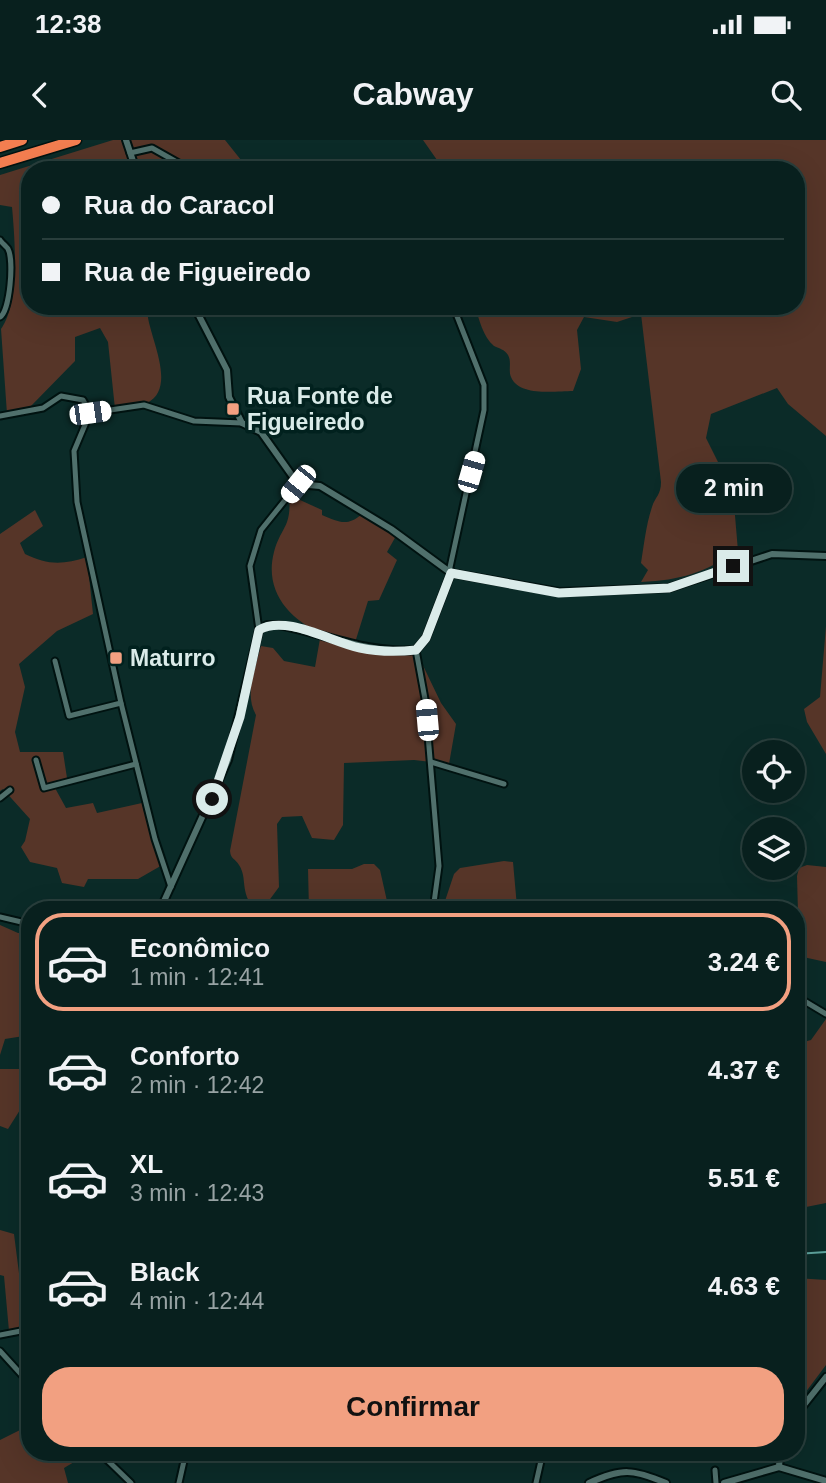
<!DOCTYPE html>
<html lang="pt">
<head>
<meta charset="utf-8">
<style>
  :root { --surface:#08201e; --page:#162d2b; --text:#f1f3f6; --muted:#98a3a4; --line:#293e3c; --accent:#f2a081 }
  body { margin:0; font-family:Arial,sans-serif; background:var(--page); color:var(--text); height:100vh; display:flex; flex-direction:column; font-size:26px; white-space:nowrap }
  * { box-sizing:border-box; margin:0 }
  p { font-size:23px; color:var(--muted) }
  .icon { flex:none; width:38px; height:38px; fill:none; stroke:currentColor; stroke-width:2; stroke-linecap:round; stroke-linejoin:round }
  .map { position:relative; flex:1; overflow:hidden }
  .side { position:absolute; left:21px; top:761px; width:784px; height:560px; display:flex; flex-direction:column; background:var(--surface); border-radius:28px; box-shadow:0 7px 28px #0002,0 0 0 2px var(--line) }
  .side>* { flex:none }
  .banner { position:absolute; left:21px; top:21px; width:784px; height:154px; border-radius:28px; box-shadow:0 7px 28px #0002,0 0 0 2px var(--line); display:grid; align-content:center; height:154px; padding:0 21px; background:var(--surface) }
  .controls { position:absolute; left:742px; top:600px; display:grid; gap:14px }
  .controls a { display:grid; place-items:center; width:63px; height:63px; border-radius:50%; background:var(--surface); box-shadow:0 7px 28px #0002,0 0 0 2px var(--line); font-size:35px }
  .end { position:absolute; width:32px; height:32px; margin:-16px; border:9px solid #daebe9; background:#111; box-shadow:0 0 0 4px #111 }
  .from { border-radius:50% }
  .bubble { position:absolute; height:49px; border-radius:24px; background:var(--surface); box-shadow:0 7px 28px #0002,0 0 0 2px var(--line); font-size:23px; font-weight:600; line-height:49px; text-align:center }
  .car { position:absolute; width:21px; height:42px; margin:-21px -10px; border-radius:9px; box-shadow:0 0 5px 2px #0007; background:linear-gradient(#fff 24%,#345 0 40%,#fff 0 76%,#345 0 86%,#fff 0) }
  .banner b { display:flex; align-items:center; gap:24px; height:66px; font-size:26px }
  .banner b+b { border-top:2px solid var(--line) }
  .banner i { width:18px; height:18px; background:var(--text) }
  ul { padding:12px 0 0; list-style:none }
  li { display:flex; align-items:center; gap:21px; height:98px; margin:0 14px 10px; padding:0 7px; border:4px solid transparent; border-radius:28px }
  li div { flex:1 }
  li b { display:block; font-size:26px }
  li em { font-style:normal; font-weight:600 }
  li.current { border-color:var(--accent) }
  li>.icon { width:63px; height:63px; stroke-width:1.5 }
  .action { display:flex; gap:14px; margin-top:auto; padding:14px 21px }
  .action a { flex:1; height:80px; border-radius:28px; background:var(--accent); color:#111; font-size:28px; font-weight:600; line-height:80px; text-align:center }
  .status { display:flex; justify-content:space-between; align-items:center; height:49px; padding:0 35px; background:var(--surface); direction:ltr }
  .status svg { height:19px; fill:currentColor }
  header { display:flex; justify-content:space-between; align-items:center; height:91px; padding:0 21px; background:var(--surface); font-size:32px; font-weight:600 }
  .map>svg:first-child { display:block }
  .green { fill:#563528 }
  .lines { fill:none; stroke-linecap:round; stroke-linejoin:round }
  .stream { stroke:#5da29c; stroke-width:2 }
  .minor-casing { stroke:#001210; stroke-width:9 }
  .tertiary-casing { stroke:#001210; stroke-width:10 }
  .motorway-casing { stroke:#001210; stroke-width:13 }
  .minor { stroke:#50706c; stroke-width:5 }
  .tertiary { stroke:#50706c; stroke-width:6 }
  .motorway { stroke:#f37e50; stroke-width:10 }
  .route { stroke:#daebe9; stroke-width:9 }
  .poi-dot { fill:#f2a081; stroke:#01211e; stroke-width:2.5 }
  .labels { text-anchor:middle; stroke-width:7; stroke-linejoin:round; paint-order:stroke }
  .poi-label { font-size:23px; font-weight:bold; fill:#daebe9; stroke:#01211e; text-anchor:start }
</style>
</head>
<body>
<div class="status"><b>12:38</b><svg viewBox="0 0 49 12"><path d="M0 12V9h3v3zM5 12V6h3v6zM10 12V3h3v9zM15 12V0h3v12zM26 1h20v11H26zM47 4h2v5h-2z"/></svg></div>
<header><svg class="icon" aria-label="back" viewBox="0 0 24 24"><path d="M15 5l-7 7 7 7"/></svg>Cabway<svg class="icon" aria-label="search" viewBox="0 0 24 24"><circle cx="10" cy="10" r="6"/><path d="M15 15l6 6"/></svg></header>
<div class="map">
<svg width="826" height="1343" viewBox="0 0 826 1343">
  <rect width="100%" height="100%" fill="#0b2b28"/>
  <!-- green -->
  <g class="green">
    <path d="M113,0H225L249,30H30V166H147C145,191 180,246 147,263C138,267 125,267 115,269L108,202L100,188L75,197V221L30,267L7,274L1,189C20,162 15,100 12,67L0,65V35Z"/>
    <path d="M423,0H826V296L788,264L777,248L711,274L706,298L733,352L738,411C703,433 682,440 641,442L648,430L641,423C644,405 646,385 652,367C655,357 661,355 661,342L641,174L617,182L584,177L577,190L581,229L573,251C556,251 519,257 511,237C508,230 512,222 508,215C504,209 500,209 494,206C483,197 479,179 475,166H796V30H444Z"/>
    <path d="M289,355L322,370V375C339,382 347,387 362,374L396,396L387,412L397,420L379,460L368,461L353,509L406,507L416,511L441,563L456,584L449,624L414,620L344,623L343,685L334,700L312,698L302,676L282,677L277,684L279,747L262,770H255C239,751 248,739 239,725C235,718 231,720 230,711L256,575C244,554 255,528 261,506L273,508L284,521L315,527L321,493C288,479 264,450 274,412C281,386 292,388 289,355Z"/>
    <path d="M35,370L43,386L20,403L25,414C47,425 63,425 87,417L93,474L57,491L19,524L25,547L15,592L20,612H63L67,638L56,641L55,648L66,668L93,663L97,673L142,663L144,672H148L164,724L138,739H88L84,747L62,743L57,728L30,722L21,707L25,701L30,679L3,649L0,651V394Z"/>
    <polygon points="826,486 826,614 807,582 804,569 820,557"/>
    <polygon points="504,721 513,722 517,767 512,770 442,770 454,734 460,728"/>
    <polygon points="364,724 374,724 380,730 389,770 309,770 308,729 352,729"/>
    <polygon points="807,725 826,727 826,822 803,817 799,810 797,736 799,728"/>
    <polygon points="0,785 18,793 30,793 30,895 5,899 0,915"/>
    <polygon points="826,879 826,1063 796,1069 796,904 811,900"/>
    <polygon points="0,929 30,929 30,954 8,989 0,986"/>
    <polygon points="0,1090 14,1094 26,1188 9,1191 4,1136 0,1135"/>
    <polygon points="796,1138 826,1140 826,1225 805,1253 796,1246"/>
    <polygon points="30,1285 30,1312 89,1313 64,1328 68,1343 0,1343 0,1300"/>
  </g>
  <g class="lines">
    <!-- stream -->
    <polyline class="stream" points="796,1114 826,1112"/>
    <defs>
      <g id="minor">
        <polyline points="130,13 152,8 191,30"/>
        <polyline points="304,30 320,24 389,30"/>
        <path d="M0,100C1,102 7,107 8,109C14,120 10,171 0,177"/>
        <polyline points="90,273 74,311 77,362 121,563 155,699 171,747"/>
        <polyline points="90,273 144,265 194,281 242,283"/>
        <polyline points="0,276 43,268 61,256 83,260 90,273"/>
        <polyline points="449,432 484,270 484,245 453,166"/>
        <polyline points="259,490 250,426 261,390 298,344"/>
        <polyline points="416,510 425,559 439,726 433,770"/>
        <polyline points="55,521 69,576 121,563"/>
        <polyline points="36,620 44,648 136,624"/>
        <polyline points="431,622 504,644"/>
        <polyline points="0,658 10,650"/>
        <polyline points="0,777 30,784"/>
        <polyline points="796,856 826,874"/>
        <polyline points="0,1195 26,1190"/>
        <polyline points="0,1211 30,1244"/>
        <polyline points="99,1312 131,1343"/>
        <polyline points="715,1330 716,1343"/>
        <polyline points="179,1343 186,1312"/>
        <polyline points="536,1343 543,1312"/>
      </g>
      <g id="tertiary">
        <polyline points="126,0 136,30"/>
        <polyline points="194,166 227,230 229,257 242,283 261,292 298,344 320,346 391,389 451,433 559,452 669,448 772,414 826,416"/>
        <path d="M160,770L228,620L259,490L267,485H279C327,494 366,514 416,510L426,498L451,433"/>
        <polyline points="796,1275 826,1237"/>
        <polyline points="779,1327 780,1312"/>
        <path d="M589,1343C622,1328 633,1329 666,1343"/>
        <polyline points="724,1343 779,1327 826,1341"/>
      </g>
      <g id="motorway">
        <polyline points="0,7 22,0"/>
        <polyline points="0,23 76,0"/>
      </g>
    </defs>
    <!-- minor casing -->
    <use href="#minor" class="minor-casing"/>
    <!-- tertiary casing -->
    <use href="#tertiary" class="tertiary-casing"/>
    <!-- motorway casing -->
    <use href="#motorway" class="motorway-casing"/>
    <!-- minor -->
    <use href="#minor" class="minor"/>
    <!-- tertiary -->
    <use href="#tertiary" class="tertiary"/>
    <!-- motorway -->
    <use href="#motorway" class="motorway"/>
  </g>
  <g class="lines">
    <!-- route -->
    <path class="route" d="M212,659L240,577L259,490C286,474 331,502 360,508C379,512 397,512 416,510L426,498L451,433L559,453L669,448L733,426"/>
  </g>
  <!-- markers -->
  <g class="poi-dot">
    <rect x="226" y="262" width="14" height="14" rx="3.5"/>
    <rect x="109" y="511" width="14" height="14" rx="3.5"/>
  </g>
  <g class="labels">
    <!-- poi labels -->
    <g class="poi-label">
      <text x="247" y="264">Rua Fonte de<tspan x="247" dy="26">Figueiredo</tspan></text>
      <text x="130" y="526">Maturro</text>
    </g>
  </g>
</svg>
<div class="controls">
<a><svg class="icon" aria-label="locate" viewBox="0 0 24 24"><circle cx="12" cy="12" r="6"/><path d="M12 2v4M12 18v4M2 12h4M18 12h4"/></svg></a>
<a><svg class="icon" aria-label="layers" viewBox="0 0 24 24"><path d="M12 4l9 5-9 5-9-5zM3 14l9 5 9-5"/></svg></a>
</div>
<i class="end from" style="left:212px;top:659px"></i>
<i class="end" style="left:733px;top:426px"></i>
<div class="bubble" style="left:676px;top:324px;width:116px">2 min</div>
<i class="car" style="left:90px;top:273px;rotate:82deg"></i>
<i class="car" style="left:471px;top:332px;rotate:16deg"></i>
<i class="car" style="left:298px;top:344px;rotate:219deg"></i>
<i class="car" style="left:427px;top:580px;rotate:355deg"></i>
<div class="banner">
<b><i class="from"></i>Rua do Caracol</b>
<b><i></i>Rua de Figueiredo</b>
</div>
<section class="side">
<ul>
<li class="current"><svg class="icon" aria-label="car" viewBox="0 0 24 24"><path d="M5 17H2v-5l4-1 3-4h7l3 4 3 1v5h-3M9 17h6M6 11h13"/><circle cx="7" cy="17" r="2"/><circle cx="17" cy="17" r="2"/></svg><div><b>Econômico</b><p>1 min · 12:41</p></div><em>3.24 €</em></li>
<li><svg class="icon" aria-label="car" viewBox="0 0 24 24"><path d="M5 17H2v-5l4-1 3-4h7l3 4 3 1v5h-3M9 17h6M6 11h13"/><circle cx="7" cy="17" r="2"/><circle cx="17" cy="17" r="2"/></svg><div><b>Conforto</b><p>2 min · 12:42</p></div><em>4.37 €</em></li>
<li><svg class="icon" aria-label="car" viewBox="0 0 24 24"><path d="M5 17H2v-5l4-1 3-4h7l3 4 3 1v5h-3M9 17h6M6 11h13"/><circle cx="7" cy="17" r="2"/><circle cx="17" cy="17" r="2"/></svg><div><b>XL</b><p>3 min · 12:43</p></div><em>5.51 €</em></li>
<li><svg class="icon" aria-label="car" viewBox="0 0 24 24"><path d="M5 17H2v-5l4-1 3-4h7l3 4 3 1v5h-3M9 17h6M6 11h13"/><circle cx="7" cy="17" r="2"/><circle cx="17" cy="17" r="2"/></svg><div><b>Black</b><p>4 min · 12:44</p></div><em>4.63 €</em></li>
</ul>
<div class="action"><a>Confirmar</a></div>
</section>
</div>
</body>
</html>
